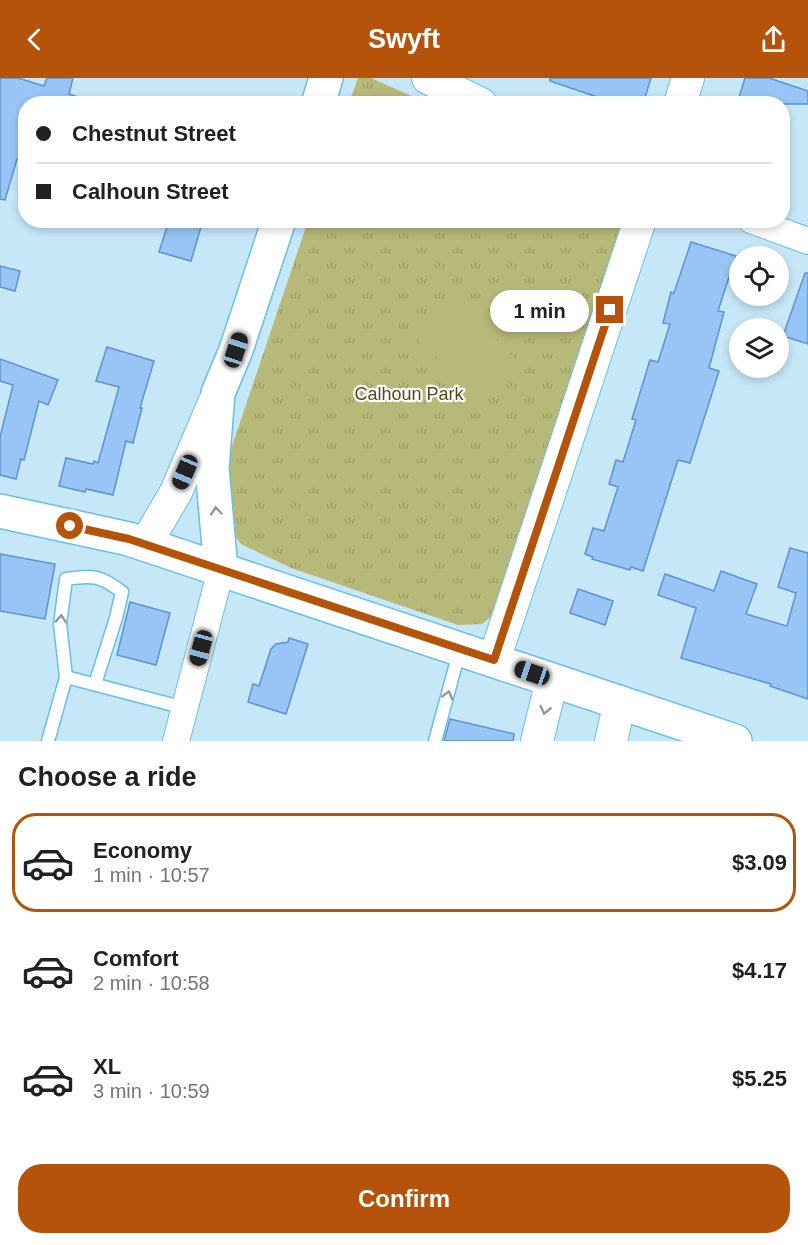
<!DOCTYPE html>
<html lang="en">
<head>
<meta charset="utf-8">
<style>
  :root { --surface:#fff; --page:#f6f6f6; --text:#202124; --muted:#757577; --line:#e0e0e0; --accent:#b45309 }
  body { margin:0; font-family:Helvetica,sans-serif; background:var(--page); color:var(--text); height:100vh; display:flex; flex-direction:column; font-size:22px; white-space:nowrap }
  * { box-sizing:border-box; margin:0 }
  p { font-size:20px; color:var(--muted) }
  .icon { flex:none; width:33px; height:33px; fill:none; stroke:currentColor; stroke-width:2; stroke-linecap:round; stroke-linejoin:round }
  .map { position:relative; height:663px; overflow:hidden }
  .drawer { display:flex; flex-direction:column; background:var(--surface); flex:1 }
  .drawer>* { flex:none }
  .hud { position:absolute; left:18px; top:18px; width:772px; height:132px; border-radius:24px; box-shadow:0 3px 9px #0003; display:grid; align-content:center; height:132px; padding:0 18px; background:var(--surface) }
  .buttons { position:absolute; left:729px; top:168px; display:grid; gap:12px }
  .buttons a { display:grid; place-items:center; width:60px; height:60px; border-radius:50%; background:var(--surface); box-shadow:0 3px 9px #0003; font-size:30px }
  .end { position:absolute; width:27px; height:27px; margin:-14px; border:8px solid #b45309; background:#fff; box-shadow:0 0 0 3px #fff }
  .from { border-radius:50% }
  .bubble { position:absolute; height:42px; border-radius:21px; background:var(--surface); box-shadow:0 3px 9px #0003; font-size:20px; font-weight:600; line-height:42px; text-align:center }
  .car { position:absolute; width:18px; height:36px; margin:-18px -9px; border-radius:8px; box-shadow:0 0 4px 2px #0007; background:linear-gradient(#222 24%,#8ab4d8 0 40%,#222 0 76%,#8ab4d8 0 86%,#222 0) }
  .hud b { display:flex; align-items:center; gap:21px; height:57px; font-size:22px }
  .hud b+b { border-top:2px solid var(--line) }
  .hud i { width:15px; height:15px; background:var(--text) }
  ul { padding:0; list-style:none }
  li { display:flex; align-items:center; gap:18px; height:99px; margin:0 12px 9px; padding:0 6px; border:3px solid transparent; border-radius:24px }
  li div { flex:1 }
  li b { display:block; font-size:22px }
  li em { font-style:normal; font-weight:600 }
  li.active { border-color:var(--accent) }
  li>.icon { width:54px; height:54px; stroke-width:1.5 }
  h2 { padding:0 18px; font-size:27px; line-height:72px }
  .cta { display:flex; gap:12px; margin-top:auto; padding:12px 18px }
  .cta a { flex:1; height:69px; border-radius:24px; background:var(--accent); color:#fff; font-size:24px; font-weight:600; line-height:69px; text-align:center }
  header { display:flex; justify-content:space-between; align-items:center; height:78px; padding:0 18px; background:var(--accent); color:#fff; font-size:27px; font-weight:600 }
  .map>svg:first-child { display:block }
  .grass { fill:url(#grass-tufts) }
  .pitch { fill:#b7b978 }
  .building { fill:#98c5f5; stroke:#5c94cd; stroke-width:1.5 }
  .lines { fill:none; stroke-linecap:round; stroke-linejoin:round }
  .service-casing { stroke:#66c0e9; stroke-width:15 }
  .minor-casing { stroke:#66c0e9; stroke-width:28 }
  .tertiary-casing { stroke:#66c0e9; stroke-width:34 }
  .secondary-casing { stroke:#66c0e9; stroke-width:36 }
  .service { stroke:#fff; stroke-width:12 }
  .minor { stroke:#fff; stroke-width:26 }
  .tertiary { stroke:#fff; stroke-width:32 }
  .secondary { stroke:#fff; stroke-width:33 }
  .oneway { stroke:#8c989e }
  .route { stroke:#b45309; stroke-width:8 }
  .labels { text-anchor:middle; stroke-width:4.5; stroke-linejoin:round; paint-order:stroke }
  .park-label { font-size:18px; fill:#4d4e1f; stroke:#fff }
</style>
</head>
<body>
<header><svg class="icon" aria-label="back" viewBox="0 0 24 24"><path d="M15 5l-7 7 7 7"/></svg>Swyft<svg class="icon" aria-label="share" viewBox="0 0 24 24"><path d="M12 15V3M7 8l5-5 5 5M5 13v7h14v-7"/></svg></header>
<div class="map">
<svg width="808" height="663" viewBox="0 0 808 663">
  <defs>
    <pattern id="grass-tufts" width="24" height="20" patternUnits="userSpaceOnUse" patternTransform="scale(1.5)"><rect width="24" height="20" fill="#b7b978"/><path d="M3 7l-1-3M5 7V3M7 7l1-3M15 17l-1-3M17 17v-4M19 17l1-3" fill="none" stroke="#9c9e68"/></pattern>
  </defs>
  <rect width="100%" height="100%" fill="#c6e7f8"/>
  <!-- grass -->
  <g class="grass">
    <polygon points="358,0 371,0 427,25 349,25"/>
    <polygon points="308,143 624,143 493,537 482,546 458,547 291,490 241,466 226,446 224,412 231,371"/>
  </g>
  <!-- pitch -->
  <g class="pitch">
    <polygon points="370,143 392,143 387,159 367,153"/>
    <polygon points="450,218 515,280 478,319 413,257"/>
  </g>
  <!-- building -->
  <g class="building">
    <polygon points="0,0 18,0 44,8 47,0 73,0 69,16 86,22 85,26 26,26 26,72 22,71 19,81 17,81 5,122 0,121"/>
    <polygon points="550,0 651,0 643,26 602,26 603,21 550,3"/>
    <polygon points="745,0 769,0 808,13 808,26 737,26"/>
    <polygon points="169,142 178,142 201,149 191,183 159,174"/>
    <polygon points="691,164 736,178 718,233 724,234 709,290 719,293 690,385 678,382 643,493 631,489 630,492 592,481 593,479 585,476 593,450 604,453 618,409 609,406 616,382 623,384 636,342 632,341 650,282 658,284 670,246 663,245 671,214 674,215"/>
    <polygon points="0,188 20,193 15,213 0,209"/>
    <polygon points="805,195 808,195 808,266 783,258"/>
    <polygon points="107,269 154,283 140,330 142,330 133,365 126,363 113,417 86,411 85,414 59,408 66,380 93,386 94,383 98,385 119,309 96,303"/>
    <polygon points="0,281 58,302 48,327 39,323 24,382 21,381 16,401 0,397 0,359 13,307 0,303"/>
    <polygon points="790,470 808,475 808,621 770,608 771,606 681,580 696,530 658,517 665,496 714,513 721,493 757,506 746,536 787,548 796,515 778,509"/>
    <polygon points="0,476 55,486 45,541 0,533"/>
    <polygon points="578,511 613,523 605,547 570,535"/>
    <polygon points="130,524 170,535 156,587 117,577"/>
    <polygon points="289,560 308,566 286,636 248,624 253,606 259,608 271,571 276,566 288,564"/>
    <polygon points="450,641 514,656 513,663 444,663"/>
  </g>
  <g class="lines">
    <defs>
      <g id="service">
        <path d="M66,599L60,546L66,501C92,497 100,497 122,514L116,540L95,606"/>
        <polyline points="48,663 66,599 185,630"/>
        <polyline points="435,663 460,571"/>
      </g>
      <g id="minor">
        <polyline points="751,142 808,163"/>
        <polyline points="176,663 221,492"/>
      </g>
      <g id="tertiary">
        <polyline points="428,0 481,26"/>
        <polyline points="680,26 688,0"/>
        <polyline points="145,467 176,414 214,325"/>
        <polyline points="494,582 640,142"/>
        <polyline points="537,663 552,602"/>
        <polyline points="611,663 620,624"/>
      </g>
      <g id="secondary">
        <polyline points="318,26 326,0"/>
        <polyline points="0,433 129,461 735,663"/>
        <polyline points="221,492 212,390 218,315 236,272 279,142"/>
      </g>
    </defs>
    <!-- service casing -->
    <use href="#service" class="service-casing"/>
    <!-- minor casing -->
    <use href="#minor" class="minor-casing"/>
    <!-- tertiary casing -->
    <use href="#tertiary" class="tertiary-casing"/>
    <!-- secondary casing -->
    <use href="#secondary" class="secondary-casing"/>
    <!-- service -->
    <use href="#service" class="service"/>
    <!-- minor -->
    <use href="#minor" class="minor"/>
    <!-- tertiary -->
    <use href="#tertiary" class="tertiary"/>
    <!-- secondary -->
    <use href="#secondary" class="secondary"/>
  </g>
  <!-- one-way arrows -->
  <defs><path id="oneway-chevron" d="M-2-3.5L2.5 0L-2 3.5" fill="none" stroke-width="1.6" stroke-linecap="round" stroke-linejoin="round" transform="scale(1.5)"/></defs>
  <g class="oneway">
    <use href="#oneway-chevron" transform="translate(216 433) rotate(-95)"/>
    <use href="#oneway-chevron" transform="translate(61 541) rotate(-86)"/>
    <use href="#oneway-chevron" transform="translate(448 617) rotate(-75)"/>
    <use href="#oneway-chevron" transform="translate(545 632) rotate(103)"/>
  </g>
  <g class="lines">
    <!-- route -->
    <polyline class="route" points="70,448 129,461 494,582 610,232"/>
  </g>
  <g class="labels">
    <!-- park labels -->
    <g class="park-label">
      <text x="409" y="322">Calhoun Park</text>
    </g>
  </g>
</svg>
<div class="buttons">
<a><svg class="icon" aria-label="locate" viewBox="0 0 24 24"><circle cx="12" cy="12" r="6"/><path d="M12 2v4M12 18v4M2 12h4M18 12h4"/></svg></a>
<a><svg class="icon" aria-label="layers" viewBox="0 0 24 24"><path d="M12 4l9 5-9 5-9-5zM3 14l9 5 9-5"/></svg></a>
</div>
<i class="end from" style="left:70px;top:448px"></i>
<i class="end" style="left:610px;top:232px"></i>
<div class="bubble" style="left:490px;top:212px;width:99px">1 min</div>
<i class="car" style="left:236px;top:272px;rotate:18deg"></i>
<i class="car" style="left:185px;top:394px;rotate:203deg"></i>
<i class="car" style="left:201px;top:570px;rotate:195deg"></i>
<i class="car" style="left:532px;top:595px;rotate:289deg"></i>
<div class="hud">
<b><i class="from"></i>Chestnut Street</b>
<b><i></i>Calhoun Street</b>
</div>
</div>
<section class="drawer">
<h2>Choose a ride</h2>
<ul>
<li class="active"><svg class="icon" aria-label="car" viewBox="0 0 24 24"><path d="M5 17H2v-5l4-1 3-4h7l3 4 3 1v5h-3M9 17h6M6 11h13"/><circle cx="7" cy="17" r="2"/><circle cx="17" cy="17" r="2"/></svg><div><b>Economy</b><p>1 min · 10:57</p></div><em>$3.09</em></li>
<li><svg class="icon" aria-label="car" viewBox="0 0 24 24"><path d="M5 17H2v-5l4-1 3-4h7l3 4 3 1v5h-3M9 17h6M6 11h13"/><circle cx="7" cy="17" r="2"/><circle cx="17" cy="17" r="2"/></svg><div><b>Comfort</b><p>2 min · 10:58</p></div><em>$4.17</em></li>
<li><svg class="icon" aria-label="car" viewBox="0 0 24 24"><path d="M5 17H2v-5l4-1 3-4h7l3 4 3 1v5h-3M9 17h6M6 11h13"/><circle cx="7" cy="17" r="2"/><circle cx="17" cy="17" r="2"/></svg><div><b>XL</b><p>3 min · 10:59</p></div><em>$5.25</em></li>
</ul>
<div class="cta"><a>Confirm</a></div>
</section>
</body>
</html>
